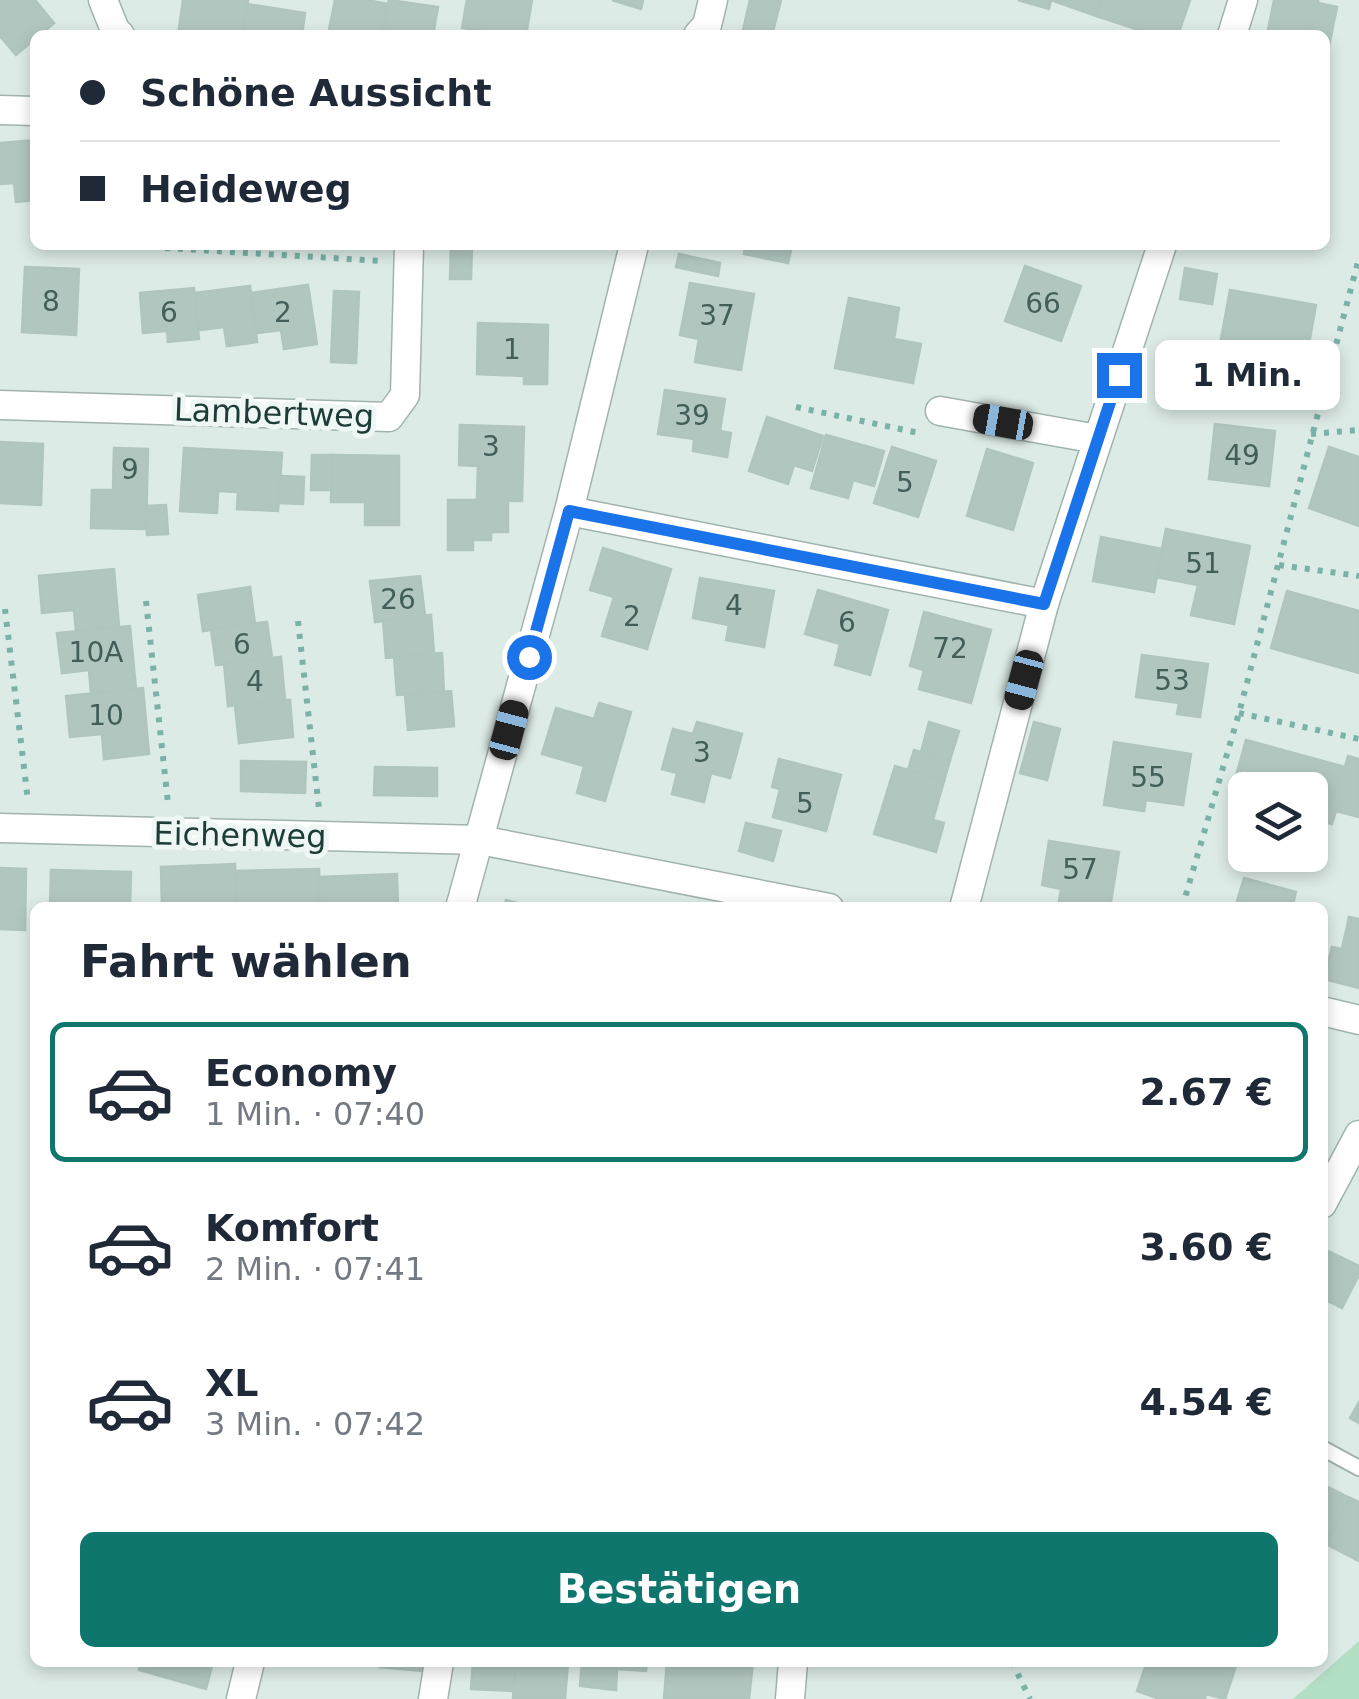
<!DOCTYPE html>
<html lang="de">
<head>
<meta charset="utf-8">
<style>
  :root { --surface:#fff; --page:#f6f6f7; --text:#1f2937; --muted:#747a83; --line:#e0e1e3; --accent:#0f766e }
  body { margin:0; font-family:"DejaVu Sans",sans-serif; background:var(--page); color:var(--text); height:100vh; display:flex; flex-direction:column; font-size:38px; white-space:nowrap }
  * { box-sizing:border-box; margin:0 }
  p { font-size:32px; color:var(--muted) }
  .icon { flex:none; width:55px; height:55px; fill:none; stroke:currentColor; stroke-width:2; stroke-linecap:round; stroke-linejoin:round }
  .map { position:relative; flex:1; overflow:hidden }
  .panel { position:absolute; left:30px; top:902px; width:1298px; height:765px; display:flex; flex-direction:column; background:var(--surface); border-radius:15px; box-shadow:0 5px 15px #0003 }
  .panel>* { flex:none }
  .guide { position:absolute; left:30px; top:30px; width:1300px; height:220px; border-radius:15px; box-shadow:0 5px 15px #0003; display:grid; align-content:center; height:220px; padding:0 50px; background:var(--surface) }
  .tools { position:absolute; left:1228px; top:772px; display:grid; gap:20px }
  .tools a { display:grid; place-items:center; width:100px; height:100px; border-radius:15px; background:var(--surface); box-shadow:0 5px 15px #0003; font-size:50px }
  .end { position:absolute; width:45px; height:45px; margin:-22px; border:12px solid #1a73e8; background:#fff; box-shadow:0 0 0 5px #fff }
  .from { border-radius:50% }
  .bubble { position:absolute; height:70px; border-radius:15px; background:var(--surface); box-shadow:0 5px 15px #0003; font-size:32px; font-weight:700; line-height:70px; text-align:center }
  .car { position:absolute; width:30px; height:60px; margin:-30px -15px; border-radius:12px; box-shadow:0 0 8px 2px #0007; background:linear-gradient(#222 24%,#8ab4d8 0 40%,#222 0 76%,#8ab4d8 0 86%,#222 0) }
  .guide b { display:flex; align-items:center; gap:35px; height:95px; font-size:38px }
  .guide b+b { border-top:2px solid var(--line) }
  .guide i { width:25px; height:25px; background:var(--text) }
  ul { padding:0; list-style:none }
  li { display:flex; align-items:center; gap:30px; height:140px; margin:0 20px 15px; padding:0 30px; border:5px solid transparent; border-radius:15px }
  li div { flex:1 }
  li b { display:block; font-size:38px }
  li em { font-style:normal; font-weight:700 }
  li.active { border-color:var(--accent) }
  li>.icon { width:90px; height:90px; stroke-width:1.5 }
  h2 { padding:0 50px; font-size:45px; line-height:120px }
  .button { display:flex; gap:20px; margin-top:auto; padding:20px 50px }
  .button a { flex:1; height:115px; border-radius:15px; background:var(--accent); color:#fff; font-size:40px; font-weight:700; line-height:115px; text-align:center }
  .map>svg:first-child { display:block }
  .green { fill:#b3dfc4 }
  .building { fill:#b2c6c0; stroke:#afc5be; stroke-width:2.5 }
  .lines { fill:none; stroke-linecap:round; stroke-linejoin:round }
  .service-casing { stroke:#a0b3ae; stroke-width:18 }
  .minor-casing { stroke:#a0b3ae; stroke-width:31 }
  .path { stroke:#7ab2a7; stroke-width:6; stroke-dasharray:5 8; stroke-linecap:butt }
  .service { stroke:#fff; stroke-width:14 }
  .minor { stroke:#fff; stroke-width:28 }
  .route { stroke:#1a73e8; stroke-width:12 }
  .labels { text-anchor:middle; stroke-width:10; stroke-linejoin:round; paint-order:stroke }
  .number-label { font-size:28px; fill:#425e59 }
  .street-label { font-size:32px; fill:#1d3c37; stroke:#eef7f4 }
</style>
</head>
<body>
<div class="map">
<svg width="1359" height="1699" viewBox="0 0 1359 1699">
  <rect width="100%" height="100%" fill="#ddebe6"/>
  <!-- green -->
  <polygon class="green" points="1359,1641 1359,1699 1293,1699"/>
  <!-- building -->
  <g class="building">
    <polygon points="0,0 35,0 54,23 40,35 35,35 35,39 16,55 0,36"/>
    <polygon points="183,0 248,0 243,35 178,35"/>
    <polygon points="335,0 367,0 388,4 382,35 328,35"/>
    <polygon points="389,0 438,7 433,35 382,35"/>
    <polygon points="467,0 532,0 526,35 505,35 462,28"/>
    <polygon points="612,0 643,0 641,9"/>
    <polygon points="750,0 781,0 772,35 743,30"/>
    <polygon points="1018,0 1051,0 1049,9"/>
    <polygon points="1051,0 1101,0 1096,16"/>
    <polygon points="1101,0 1190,0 1178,35 1154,35 1096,16"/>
    <polygon points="1274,0 1318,0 1318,3 1337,7 1325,65 1325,35 1267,35"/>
    <polygon points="247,4 305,13 302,35 243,35"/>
    <polygon points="35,140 35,200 16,202 14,183 0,184 0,143"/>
    <polygon points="451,245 472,245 471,279 450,279"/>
    <polygon points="745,245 792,245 788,263 744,254"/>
    <polygon points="679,254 720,263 718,276 676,267"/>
    <polygon points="1025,266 1081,286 1061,341 1005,321"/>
    <polygon points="25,267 79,269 76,335 22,332"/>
    <polygon points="1185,268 1217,274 1212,304 1180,299"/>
    <polygon points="690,283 754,294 741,370 695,362 699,339 680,335"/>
    <polygon points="308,285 317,344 284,349 281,330 257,333 251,293"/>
    <polygon points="250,286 257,342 227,346 224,327 199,330 194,293"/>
    <polygon points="194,288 199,339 168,342 167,331 143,333 140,293"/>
    <polygon points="1230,290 1316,305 1300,393 1260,386 1265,358 1219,350"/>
    <polygon points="334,291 359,292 356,363 331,362"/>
    <polygon points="849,298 899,308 894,339 921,344 913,383 835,368"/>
    <polygon points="478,323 548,325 547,384 524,384 524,376 477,374"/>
    <polygon points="665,390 725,399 720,431 731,433 727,457 693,451 694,439 658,434"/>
    <polygon points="767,417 823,436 812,471 794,465 788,484 749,471"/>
    <polygon points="1215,424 1275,431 1269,486 1209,479"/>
    <polygon points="460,425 524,427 522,501 477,500 478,466 459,465"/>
    <polygon points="826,435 884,451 874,486 853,480 848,498 811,488"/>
    <polygon points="0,442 43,444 41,505 0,503"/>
    <polygon points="892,447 936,461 918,517 874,503"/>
    <polygon points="1329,447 1359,457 1359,526 1309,508"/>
    <polygon points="114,448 148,449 146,529 91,528 92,490 113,490"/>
    <polygon points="184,448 282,453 278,511 237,509 238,492 218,491 217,513 180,511"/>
    <polygon points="987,449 1033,463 1013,530 967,516"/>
    <polygon points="312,455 332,455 332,490 311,490"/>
    <polygon points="332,455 399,456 399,525 365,525 365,502 331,502"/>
    <polygon points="280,476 304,477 303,504 279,503"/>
    <polygon points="448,500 508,500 508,532 491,532 491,540 473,540 473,550 448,550"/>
    <polygon points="166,505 168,534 147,535 146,506"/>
    <polygon points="1166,529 1250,546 1234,624 1191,615 1198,585 1156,577"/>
    <polygon points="1101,537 1162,549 1154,592 1093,581"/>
    <polygon points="603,548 671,569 647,649 602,636 614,597 590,590"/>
    <polygon points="114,569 119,627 76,631 74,610 42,613 39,576"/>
    <polygon points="420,576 425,616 375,622 370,581"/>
    <polygon points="700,578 774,591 764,647 726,640 729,625 693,618"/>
    <polygon points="250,587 255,624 203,631 198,595"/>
    <polygon points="818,590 888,610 870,675 835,665 840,644 805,634"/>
    <polygon points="1287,591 1359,611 1359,673 1271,648"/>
    <polygon points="924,612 991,630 971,703 919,689 924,670 910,666"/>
    <polygon points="431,615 434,654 386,658 383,620"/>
    <polygon points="267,622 272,658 216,665 211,629"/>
    <polygon points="130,626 136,689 91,693 89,670 62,673 57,633"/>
    <polygon points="442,653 444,692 397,695 394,656"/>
    <polygon points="1142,655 1208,664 1200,717 1177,714 1179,703 1136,697"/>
    <polygon points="281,657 285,700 228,706 224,663"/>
    <polygon points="143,688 149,754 104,759 102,734 70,737 66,696"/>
    <polygon points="451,691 454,726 408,730 405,695"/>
    <polygon points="285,700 290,700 293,737 239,743 235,705"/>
    <polygon points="599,703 631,712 605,801 577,793 584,766 542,754 556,708 594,719"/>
    <polygon points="697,722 742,734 730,778 711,773 704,802 672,794 677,773 662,769 673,729 693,734"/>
    <polygon points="929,722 959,731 950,760 921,752"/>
    <polygon points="1034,722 1060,729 1047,780 1020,773"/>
    <polygon points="1246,740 1345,767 1348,756 1359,759 1359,817 1336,811 1332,824 1310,818 1310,790 1245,790 1245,801 1230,797"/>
    <polygon points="1114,742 1191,754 1183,805 1146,800 1144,811 1104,805"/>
    <polygon points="914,750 950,760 944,781 908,770"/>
    <polygon points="779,759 841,775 826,831 773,817 780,789 772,787"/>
    <polygon points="241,761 306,762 305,793 241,791"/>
    <polygon points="895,766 944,781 933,820 944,823 936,852 874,834"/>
    <polygon points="375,767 437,768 437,796 374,795"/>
    <polygon points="746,823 781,831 773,861 739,851"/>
    <polygon points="1049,841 1119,852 1110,908 1058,908 1061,889 1042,885"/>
    <polygon points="235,864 237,908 162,908 161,867"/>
    <polygon points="0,868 26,869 25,930 0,929"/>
    <polygon points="319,869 320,908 237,908 236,871"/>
    <polygon points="51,870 131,872 130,908 50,908"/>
    <polygon points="397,874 398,908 320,908 319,877"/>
    <polygon points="1244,878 1296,892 1292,908 1235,908"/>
    <polygon points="506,900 537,908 504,908"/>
    <polygon points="1349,917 1359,919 1359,988 1324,979 1332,947 1342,949"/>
    <polygon points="1322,1248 1359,1266 1359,1275 1342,1308 1322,1298"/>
    <polygon points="1359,1402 1359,1423 1350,1418"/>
    <polygon points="1322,1484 1350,1498 1326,1544 1322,1543"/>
    <polygon points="1350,1498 1359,1502 1359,1561 1326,1544"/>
    <polygon points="141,1662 213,1662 206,1689 139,1670"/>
    <polygon points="380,1662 423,1662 422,1671 380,1667"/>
    <polygon points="473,1662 516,1662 514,1691 471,1689"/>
    <polygon points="516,1662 568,1662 565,1699 513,1699"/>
    <polygon points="582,1662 647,1662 646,1671 617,1669 616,1690 580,1686"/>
    <polygon points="667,1662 753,1662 749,1699 664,1699"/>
    <polygon points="1147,1662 1215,1664 1226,1662 1236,1666 1225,1699 1206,1694 1205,1699 1160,1699 1137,1691"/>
  </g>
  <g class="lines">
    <defs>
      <polyline id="service" points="1322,1448 1359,1468"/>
      <g id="minor">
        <polyline points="103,0 115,30 120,35"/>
        <polyline points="698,35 707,25 713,0"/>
        <polyline points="1232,35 1243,0"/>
        <polyline points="0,110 35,111"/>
        <polyline points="0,405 389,417 405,395 409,245"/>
        <polyline points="940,411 1097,439"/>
        <polyline points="569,511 1044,604"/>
        <polyline points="0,828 480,840 829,908"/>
        <polyline points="460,908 569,511 634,245"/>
        <polyline points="964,908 1044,604 1162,245"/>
        <polyline points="1322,1011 1359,1020"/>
        <polyline points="1322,1204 1359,1135"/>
        <polyline points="241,1699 250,1662"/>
        <polyline points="433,1699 439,1662"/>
        <polyline points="790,1699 793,1662"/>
      </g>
    </defs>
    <!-- service casing -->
    <use href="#service" class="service-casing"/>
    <!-- minor casing -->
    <use href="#minor" class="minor-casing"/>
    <!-- path -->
    <g class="path">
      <polyline points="165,248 382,261"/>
      <polyline points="796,407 919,433"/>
      <polyline points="1311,434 1359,430"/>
      <polyline points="1279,565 1359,576"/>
      <polyline points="146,601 168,803"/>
      <polyline points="5,609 28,801"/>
      <polyline points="298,621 319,809"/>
      <polyline points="1239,713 1359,739"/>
      <polyline points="1182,908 1239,713 1359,258"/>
      <polyline points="1012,1662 1030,1699"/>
    </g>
    <!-- service -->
    <use href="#service" class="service"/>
    <!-- minor -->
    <use href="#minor" class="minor"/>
  </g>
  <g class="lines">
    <!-- route -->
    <polyline class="route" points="529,657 569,511 1044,604 1119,375"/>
  </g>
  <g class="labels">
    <!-- number labels -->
    <g class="number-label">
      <text x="51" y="311">8</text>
      <text x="1043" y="313">66</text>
      <text x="169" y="322">6</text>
      <text x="283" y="322">2</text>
      <text x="717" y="325">37</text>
      <text x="512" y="359">1</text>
      <text x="692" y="425">39</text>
      <text x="491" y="456">3</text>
      <text x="1242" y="465">49</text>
      <text x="130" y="479">9</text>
      <text x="905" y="492">5</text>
      <text x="1203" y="573">51</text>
      <text x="398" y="609">26</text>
      <text x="734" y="615">4</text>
      <text x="632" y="626">2</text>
      <text x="847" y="632">6</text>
      <text x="242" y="654">6</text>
      <text x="950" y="658">72</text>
      <text x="96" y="662">10A</text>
      <text x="1172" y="690">53</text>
      <text x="255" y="691">4</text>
      <text x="106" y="725">10</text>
      <text x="702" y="762">3</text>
      <text x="1148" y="787">55</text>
      <text x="805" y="813">5</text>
      <text x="1080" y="879">57</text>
    </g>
    <!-- street labels -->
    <g class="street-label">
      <text transform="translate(274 413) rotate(2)" y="11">Lambertweg</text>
      <text transform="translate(240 835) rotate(1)" y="11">Eichenweg</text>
    </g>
  </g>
</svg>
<div class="tools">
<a><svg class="icon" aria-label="layers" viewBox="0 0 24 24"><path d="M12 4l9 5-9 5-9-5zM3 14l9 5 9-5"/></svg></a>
</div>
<i class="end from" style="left:529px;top:657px"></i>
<i class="end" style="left:1119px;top:375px"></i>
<div class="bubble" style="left:1155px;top:340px;width:185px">1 Min.</div>
<i class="car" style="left:1003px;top:422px;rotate:280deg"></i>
<i class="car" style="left:1024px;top:680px;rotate:195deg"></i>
<i class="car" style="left:509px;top:730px;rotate:15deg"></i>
<div class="guide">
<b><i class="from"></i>Schöne Aussicht</b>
<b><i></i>Heideweg</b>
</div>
<section class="panel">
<h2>Fahrt wählen</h2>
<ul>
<li class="active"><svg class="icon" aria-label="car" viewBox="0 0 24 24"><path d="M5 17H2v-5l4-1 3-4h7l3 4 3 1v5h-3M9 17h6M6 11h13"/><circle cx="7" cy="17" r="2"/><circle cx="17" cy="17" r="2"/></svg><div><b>Economy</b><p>1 Min. · 07:40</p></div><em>2.67 €</em></li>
<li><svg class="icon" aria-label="car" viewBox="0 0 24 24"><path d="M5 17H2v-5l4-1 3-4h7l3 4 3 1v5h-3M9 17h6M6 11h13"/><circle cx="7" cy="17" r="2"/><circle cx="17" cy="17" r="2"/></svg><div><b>Komfort</b><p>2 Min. · 07:41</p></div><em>3.60 €</em></li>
<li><svg class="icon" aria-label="car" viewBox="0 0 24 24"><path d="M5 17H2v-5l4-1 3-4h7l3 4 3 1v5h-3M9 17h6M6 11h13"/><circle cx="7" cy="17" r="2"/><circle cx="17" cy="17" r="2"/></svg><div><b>XL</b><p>3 Min. · 07:42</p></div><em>4.54 €</em></li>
</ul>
<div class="button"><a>Bestätigen</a></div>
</section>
</div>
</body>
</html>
